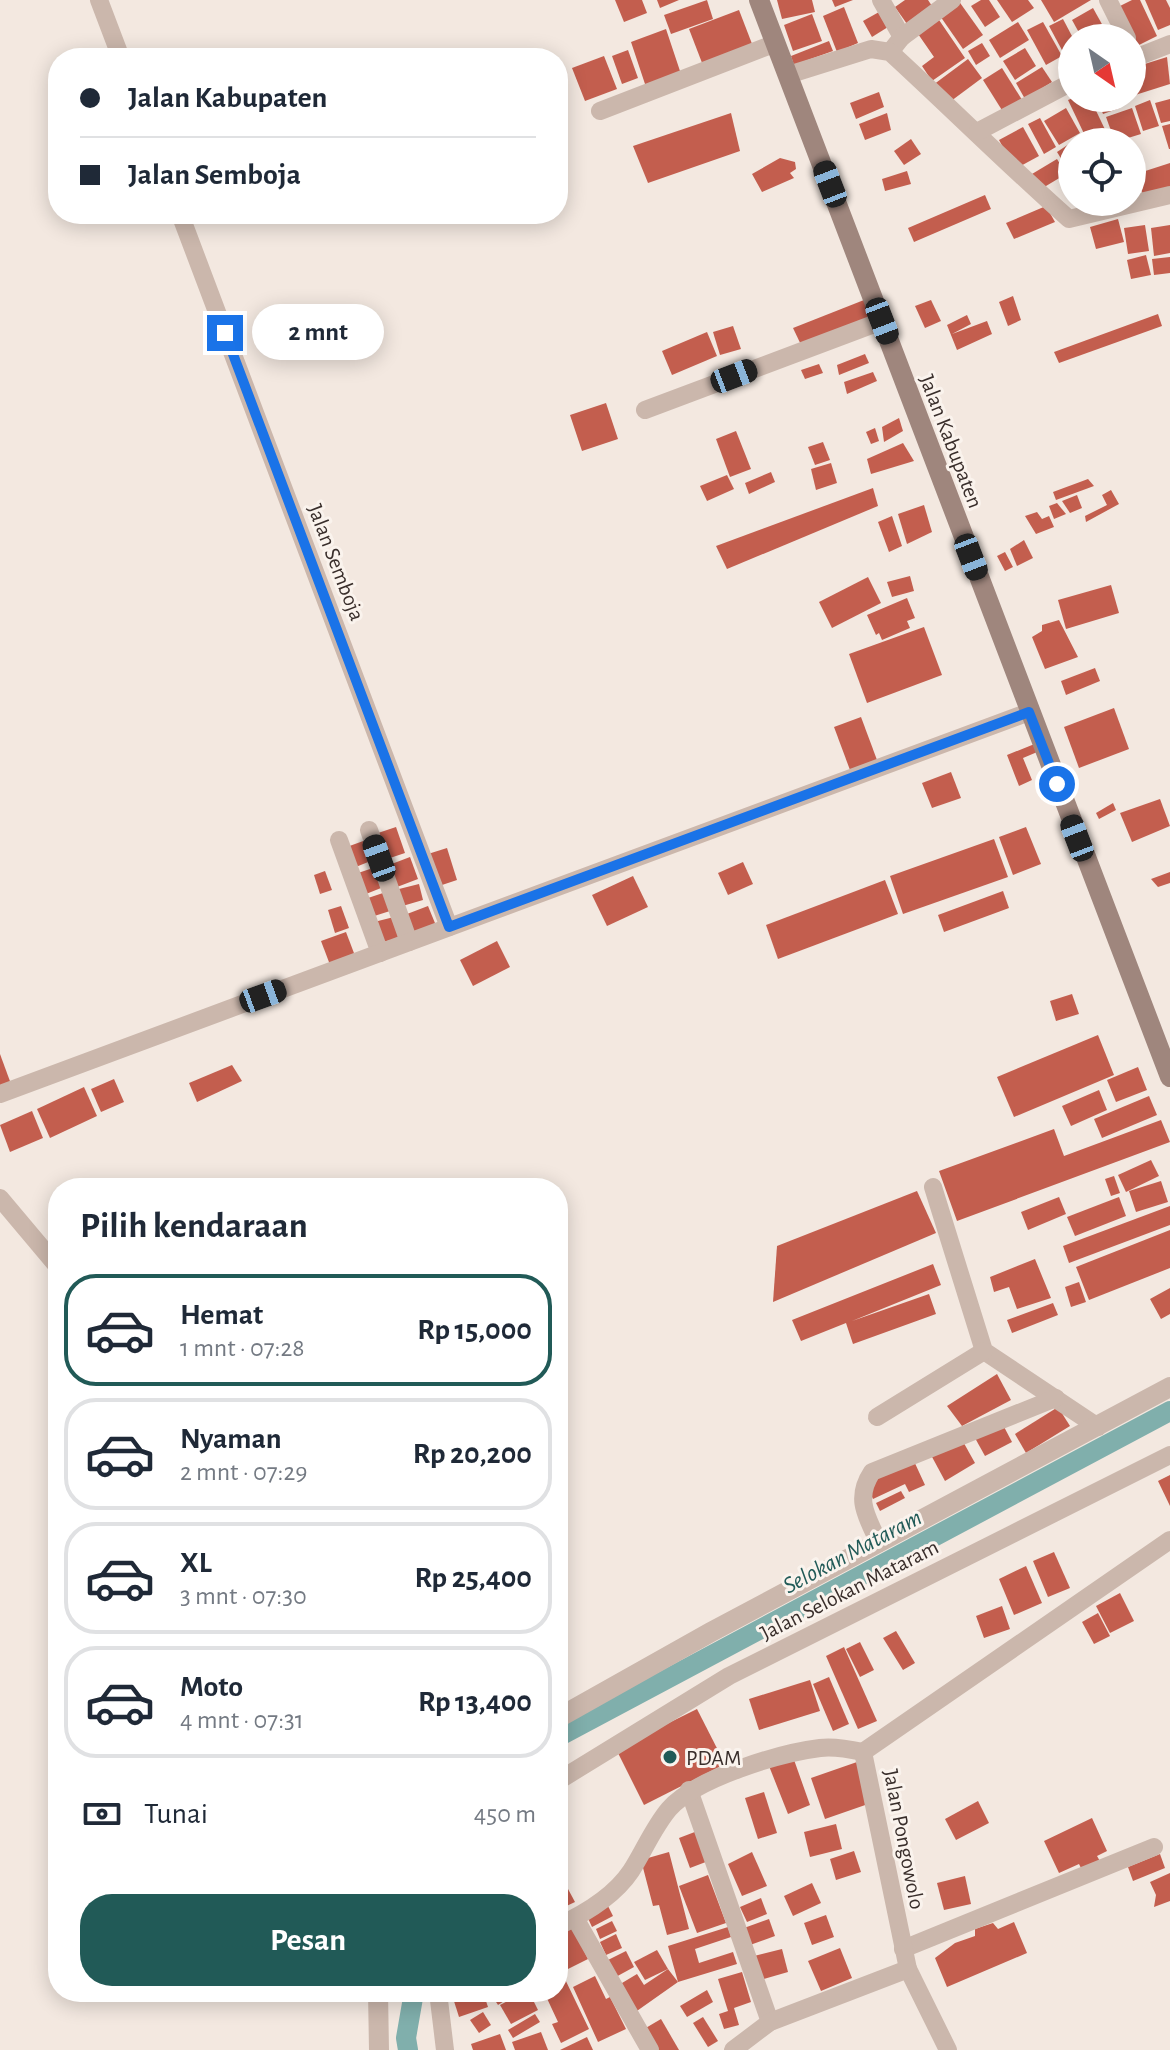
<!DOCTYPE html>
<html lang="id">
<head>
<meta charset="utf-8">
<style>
  :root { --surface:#fff; --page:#f6f6f7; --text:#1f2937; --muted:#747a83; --line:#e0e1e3; --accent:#215a57 }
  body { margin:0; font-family:"Alegreya Sans",sans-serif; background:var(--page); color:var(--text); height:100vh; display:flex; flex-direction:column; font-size:30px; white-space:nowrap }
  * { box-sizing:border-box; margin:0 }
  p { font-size:26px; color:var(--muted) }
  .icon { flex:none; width:44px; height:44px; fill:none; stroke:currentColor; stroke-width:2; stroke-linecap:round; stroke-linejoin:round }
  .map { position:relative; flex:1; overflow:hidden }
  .sheet { position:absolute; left:48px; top:1178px; width:520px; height:824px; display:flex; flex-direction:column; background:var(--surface); border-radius:32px; box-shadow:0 4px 20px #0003 }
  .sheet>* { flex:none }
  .hud { position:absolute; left:48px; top:48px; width:520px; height:176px; border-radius:32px; box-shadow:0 4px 20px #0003; display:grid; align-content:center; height:176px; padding:0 32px; background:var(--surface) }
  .needle { width:52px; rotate:146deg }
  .buttons { position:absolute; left:1058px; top:24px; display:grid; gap:16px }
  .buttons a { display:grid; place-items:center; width:88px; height:88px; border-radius:50%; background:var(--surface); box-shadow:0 4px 20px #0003; font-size:40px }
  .end { position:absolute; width:36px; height:36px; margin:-18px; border:10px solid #1a73e8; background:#fff; box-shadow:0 0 0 4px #fff }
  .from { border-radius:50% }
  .bubble { position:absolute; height:56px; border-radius:28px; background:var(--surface); box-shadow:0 4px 20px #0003; font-size:26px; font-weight:700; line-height:56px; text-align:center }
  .car { position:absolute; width:24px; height:48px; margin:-24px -12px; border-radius:10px; box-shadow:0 0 6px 2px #0007; background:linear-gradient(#222 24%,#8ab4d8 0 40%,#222 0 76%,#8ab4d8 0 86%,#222 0) }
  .hud b { display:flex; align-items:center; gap:28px; height:76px; font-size:30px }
  .hud b+b { border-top:2px solid var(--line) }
  .hud i { width:20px; height:20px; background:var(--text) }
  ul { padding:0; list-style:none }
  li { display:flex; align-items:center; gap:24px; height:112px; margin:0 16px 12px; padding:0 16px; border:4px solid var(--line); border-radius:32px }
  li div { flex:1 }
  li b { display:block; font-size:30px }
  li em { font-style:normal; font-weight:700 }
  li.selected { border-color:var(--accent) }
  li>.icon { width:72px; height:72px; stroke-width:1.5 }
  h2 { padding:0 32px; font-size:36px; line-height:96px }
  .pay { display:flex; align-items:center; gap:20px; height:88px; padding:0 32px; font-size:30px }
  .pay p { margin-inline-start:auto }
  .button { display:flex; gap:16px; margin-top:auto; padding:16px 32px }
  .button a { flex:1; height:92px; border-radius:32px; background:var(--accent); color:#fff; font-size:32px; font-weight:700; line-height:92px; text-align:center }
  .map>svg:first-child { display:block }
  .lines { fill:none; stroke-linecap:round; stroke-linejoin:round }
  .canal { stroke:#80afac; stroke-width:20 }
  .building { fill:#c35e4e }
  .minor { stroke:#cbb7ac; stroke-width:18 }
  .tertiary { stroke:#cbb7ac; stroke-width:20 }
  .secondary { stroke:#9f867d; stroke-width:20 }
  .route { stroke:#1a73e8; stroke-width:10 }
  .poi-dot { fill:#215a57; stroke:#faf3ed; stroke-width:3 }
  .labels { text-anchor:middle; stroke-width:6; stroke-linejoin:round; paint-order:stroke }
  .street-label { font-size:22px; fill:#392e2b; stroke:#faf3ed }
  .poi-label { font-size:22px; fill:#392e2b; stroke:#faf3ed; text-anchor:start }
  .water-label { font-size:24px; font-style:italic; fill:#215a57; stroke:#faf3ed }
</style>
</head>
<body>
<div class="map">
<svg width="1170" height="2050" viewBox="0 0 1170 2050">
  <rect width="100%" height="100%" fill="#f3e8e0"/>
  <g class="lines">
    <!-- canal -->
    <g class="canal">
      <polyline points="558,1737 1170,1411"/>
      <polyline points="408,2050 406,2038 414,1992"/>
    </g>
  </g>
  <!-- building -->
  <g class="building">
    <polygon points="615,0 642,0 647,13 624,22"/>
    <polygon points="657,0 679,0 660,8"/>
    <polygon points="707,0 713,19 671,34 664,15"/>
    <polygon points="777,0 812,0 815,12 782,19"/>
    <polygon points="832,0 853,0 835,7"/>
    <polygon points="905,0 928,0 932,6 907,24 895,7"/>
    <polygon points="958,0 983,35 963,49 938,13"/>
    <polygon points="981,0 989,0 1000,17 985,27 971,6"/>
    <polygon points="997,0 1028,0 1034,8 1012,22"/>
    <polygon points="1041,0 1091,0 1054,22"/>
    <polygon points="1132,0 1140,0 1157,36 1135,47 1116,8"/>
    <polygon points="1145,0 1166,0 1170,8 1170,25 1158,30"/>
    <polygon points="844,7 858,43 837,52 823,16"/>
    <polygon points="1093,8 1108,35 1102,38 1082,38 1072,20"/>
    <polygon points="739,10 754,49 704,68 689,29"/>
    <polygon points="879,12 888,27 872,37 863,21"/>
    <polygon points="812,14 822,41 793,51 784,25"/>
    <polygon points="937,17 965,58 932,81 922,66 934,57 916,31"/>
    <polygon points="1063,19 1073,38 1072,48 1063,52 1049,26"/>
    <polygon points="1018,22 1029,40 1000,58 989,40"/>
    <polygon points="1043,22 1062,56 1046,65 1027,30"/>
    <polygon points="666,29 681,74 646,87 631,42"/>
    <polygon points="829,41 833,51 794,65 791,56"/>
    <polygon points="982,43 990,56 976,65 968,51"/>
    <polygon points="1025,48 1036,66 1015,80 1003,61"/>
    <polygon points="628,50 638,78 622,84 612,56"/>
    <polygon points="604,56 617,89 585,101 572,68"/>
    <polygon points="1167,57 1170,84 1132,96 1132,68"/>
    <polygon points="968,59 982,78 947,104 933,85"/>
    <polygon points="1042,67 1052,82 1025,99 1016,83"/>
    <polygon points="1002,68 1024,103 1005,115 983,80"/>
    <polygon points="879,92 884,107 856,119 850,103"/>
    <polygon points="1073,98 1090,98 1110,140 1088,142 1068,100"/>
    <polygon points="1097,98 1116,98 1120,108 1103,114"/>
    <polygon points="1170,99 1170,121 1161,123 1155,103"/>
    <polygon points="1150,100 1159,126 1143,131 1135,106"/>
    <polygon points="1066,108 1080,133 1059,145 1044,121"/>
    <polygon points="1132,108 1141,134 1115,142 1106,117"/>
    <polygon points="731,113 740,151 648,183 633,146"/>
    <polygon points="887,113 891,130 865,140 859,124"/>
    <polygon points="1040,118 1056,147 1044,154 1028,124"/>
    <polygon points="1170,124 1170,149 1169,149 1162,126"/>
    <polygon points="1023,127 1039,156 1015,169 999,140"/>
    <polygon points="911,139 921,154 904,165 894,151"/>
    <polygon points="1072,142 1072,161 1065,165 1057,152"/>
    <polygon points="780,158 795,162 796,169 790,173 794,178 762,192 752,174"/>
    <polygon points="1057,159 1066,174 1041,189 1032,174"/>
    <polygon points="1170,163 1170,189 1144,198 1136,174"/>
    <polygon points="907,171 911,184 885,191 882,179"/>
    <polygon points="985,195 991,209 914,242 908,228"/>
    <polygon points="1075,202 1102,202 1082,214"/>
    <polygon points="1046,206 1055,222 1014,239 1006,223"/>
    <polygon points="1118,219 1124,242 1096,249 1090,227"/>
    <polygon points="1145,225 1149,251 1128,254 1124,228"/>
    <polygon points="1170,225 1170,253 1154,256 1151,228"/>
    <polygon points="1146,255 1151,275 1131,279 1127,260"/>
    <polygon points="1170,257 1170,273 1154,275 1152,259"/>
    <polygon points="1013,296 1021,320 1008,326 999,302"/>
    <polygon points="864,300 873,320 803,349 793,328"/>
    <polygon points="931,300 941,321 925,328 915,306"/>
    <polygon points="1158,314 1162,326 1059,363 1054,352"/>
    <polygon points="967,315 971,324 952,334 987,321 992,334 957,350 947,325"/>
    <polygon points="733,326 741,349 720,355 713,332"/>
    <polygon points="707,332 717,356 672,375 662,351"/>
    <polygon points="865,354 869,363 839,375 837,365"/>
    <polygon points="819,364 823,373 805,379 801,370"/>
    <polygon points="873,372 877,381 847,394 844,382"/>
    <polygon points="606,403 618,439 582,451 570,415"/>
    <polygon points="899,418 903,431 884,442 882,427"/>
    <polygon points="875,428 879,441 871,444 866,432"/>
    <polygon points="736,431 751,469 730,477 716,439"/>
    <polygon points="823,442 830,460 815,465 808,447"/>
    <polygon points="903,443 914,461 871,474 867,459"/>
    <polygon points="831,463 837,483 816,490 811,469"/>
    <polygon points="771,472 775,482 749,494 745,483"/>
    <polygon points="727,475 734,489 707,501 700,486"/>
    <polygon points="1088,479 1094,486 1056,500 1053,492"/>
    <polygon points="873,488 878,506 727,569 716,546"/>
    <polygon points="1111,490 1119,504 1086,522 1085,516 1107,505 1102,495"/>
    <polygon points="1077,495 1082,508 1070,513 1062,501"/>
    <polygon points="1057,503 1066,514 1054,519 1049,506"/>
    <polygon points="924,505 932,532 907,544 898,514"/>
    <polygon points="1037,512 1042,519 1049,516 1054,527 1036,534 1025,516"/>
    <polygon points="892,516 902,546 889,552 878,522"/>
    <polygon points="1024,540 1033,558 1017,566 1010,549"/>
    <polygon points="1005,552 1013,567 1005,571 997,556"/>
    <polygon points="910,576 914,591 892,597 887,582"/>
    <polygon points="868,577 881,603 832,628 819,602"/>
    <polygon points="1111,585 1119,613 1066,629 1058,600"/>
    <polygon points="907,598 915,618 907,621 910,628 882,640 879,633 876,635 867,615"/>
    <polygon points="1059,620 1078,657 1045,669 1032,637 1042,631 1042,625"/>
    <polygon points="924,627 942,675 867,703 849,654"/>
    <polygon points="1095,668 1100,681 1066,695 1061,681"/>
    <polygon points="1114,708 1129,749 1079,768 1064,727"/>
    <polygon points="861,717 877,760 850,770 834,727"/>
    <polygon points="1037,743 1042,750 1023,758 1032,780 1019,786 1007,755"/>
    <polygon points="951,772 961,798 932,808 922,783"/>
    <polygon points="1160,799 1170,826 1132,842 1120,813"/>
    <polygon points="1113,803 1116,810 1099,819 1096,813"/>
    <polygon points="396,827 405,853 387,859 378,833"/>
    <polygon points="1026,827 1041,864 1013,875 999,837"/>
    <polygon points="994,839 1008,877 903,914 890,876"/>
    <polygon points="366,840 373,860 351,869 344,848"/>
    <polygon points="447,848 457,880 439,886 428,854"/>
    <polygon points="410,857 418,879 397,887 389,865"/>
    <polygon points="743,862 753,884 728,895 718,873"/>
    <polygon points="379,866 386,886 366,894 358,873"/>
    <polygon points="325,871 332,890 320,894 314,875"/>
    <polygon points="1170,872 1170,883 1158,887 1151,879"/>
    <polygon points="633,876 648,907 607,926 592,895"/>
    <polygon points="885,880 898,914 778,959 766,925"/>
    <polygon points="419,884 423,900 399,907 395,890"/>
    <polygon points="1003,891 1009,908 944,932 938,915"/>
    <polygon points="383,893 390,911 368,918 362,900"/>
    <polygon points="341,906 349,928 335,933 328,910"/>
    <polygon points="428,906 437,928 415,936 407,914"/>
    <polygon points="398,916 403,937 379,943 374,922"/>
    <polygon points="346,932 357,961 332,970 321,941"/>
    <polygon points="497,941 510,967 473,986 460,960"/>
    <polygon points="1072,994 1079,1014 1056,1021 1050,1001"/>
    <polygon points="1098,1035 1114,1075 1014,1117 997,1077"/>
    <polygon points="0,1054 11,1084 0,1088"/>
    <polygon points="232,1065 242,1081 197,1102 189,1083"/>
    <polygon points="1138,1067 1147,1090 1116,1102 1107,1080"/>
    <polygon points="114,1079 124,1102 101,1112 91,1089"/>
    <polygon points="84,1087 97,1116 50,1138 37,1109"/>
    <polygon points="1099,1090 1107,1110 1071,1126 1062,1106"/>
    <polygon points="1149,1096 1157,1115 1102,1138 1094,1119"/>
    <polygon points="32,1111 43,1138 10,1152 0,1125"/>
    <polygon points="1161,1120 1170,1142 957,1221 939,1171 1054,1129 1064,1156"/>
    <polygon points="1151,1160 1159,1176 1126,1192 1118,1175"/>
    <polygon points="1114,1176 1120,1193 1111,1196 1105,1179"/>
    <polygon points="1161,1181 1168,1202 1136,1212 1129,1191"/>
    <polygon points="917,1191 936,1233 773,1302 777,1246"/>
    <polygon points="1059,1197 1066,1214 1028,1230 1021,1212"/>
    <polygon points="1119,1197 1126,1216 1075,1236 1067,1217"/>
    <polygon points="1170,1206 1170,1225 1069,1263 1063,1246"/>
    <polygon points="1170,1230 1170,1268 1089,1300 1076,1267"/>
    <polygon points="1035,1259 1051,1298 1017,1309 1009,1287 994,1292 990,1277"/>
    <polygon points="933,1264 941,1285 852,1321 929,1294 936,1314 853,1344 846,1323 801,1341 792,1320"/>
    <polygon points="1079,1282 1086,1302 1071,1307 1065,1287"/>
    <polygon points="1170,1288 1170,1314 1161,1319 1150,1299"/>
    <polygon points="1053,1303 1058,1315 1012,1333 1007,1320"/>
    <polygon points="997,1374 1011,1400 962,1426 947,1406"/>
    <polygon points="1058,1407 1070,1426 1026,1453 1015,1434"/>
    <polygon points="1002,1423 1012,1442 985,1456 975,1438"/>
    <polygon points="961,1438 975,1463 945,1481 931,1455"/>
    <polygon points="913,1459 925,1485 909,1492 905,1484 873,1499 866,1484"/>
    <polygon points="1170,1475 1170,1506 1158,1481"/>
    <polygon points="901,1491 905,1498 880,1511 876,1503"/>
    <polygon points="1054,1552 1070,1588 1048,1597 1033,1561"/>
    <polygon points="1026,1566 1042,1603 1014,1615 999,1579"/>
    <polygon points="1120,1593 1134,1621 1110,1633 1096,1606"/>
    <polygon points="1002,1606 1010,1629 984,1638 976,1616"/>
    <polygon points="1098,1613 1110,1636 1094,1644 1082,1622"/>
    <polygon points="896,1631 915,1663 903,1670 883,1638"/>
    <polygon points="860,1642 874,1670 860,1677 846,1649"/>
    <polygon points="844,1647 877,1721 858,1729 826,1656"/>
    <polygon points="829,1677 849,1724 833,1731 813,1684"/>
    <polygon points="810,1680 820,1711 759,1730 749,1699"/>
    <polygon points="697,1709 725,1764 644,1805 616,1749"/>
    <polygon points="793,1757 810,1805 788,1814 769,1766"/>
    <polygon points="857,1762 871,1803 825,1819 811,1778"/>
    <polygon points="764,1792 777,1833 758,1839 745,1798"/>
    <polygon points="978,1801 989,1823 956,1840 945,1819"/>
    <polygon points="1092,1818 1107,1851 1097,1856 1101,1863 1083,1872 1079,1864 1059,1873 1044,1841"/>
    <polygon points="836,1824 842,1849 810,1857 804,1832"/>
    <polygon points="700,1830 711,1860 690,1868 679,1838"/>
    <polygon points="854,1851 861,1872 836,1880 830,1859"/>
    <polygon points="669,1852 689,1929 667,1935 659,1905 653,1906 641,1860"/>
    <polygon points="752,1852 767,1886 742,1896 728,1864"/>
    <polygon points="1160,1854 1165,1868 1133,1881 1128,1867"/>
    <polygon points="1170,1873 1170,1901 1154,1907 1156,1895 1150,1882"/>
    <polygon points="562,1874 566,1884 558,1888 558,1876"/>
    <polygon points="708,1875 726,1923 697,1933 679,1886"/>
    <polygon points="965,1876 971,1904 944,1910 937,1883"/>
    <polygon points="812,1883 821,1903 793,1916 784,1896"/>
    <polygon points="568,1889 575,1902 558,1910 558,1894"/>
    <polygon points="761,1898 767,1914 747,1922 740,1907"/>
    <polygon points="607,1904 613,1916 592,1927 586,1914"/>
    <polygon points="826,1915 834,1937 812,1945 804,1923"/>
    <polygon points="769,1919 775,1936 750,1945 744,1928"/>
    <polygon points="612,1921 617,1931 600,1939 596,1929"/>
    <polygon points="1014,1922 1027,1953 947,1987 935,1958 955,1943 975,1936 975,1929 993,1923 998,1929"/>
    <polygon points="571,1924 588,1959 566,1970 558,1953 558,1930"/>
    <polygon points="728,1927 731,1937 695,1949 699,1963 733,1952 737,1964 678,1982 668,1946"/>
    <polygon points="616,1934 622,1948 606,1955 600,1942"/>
    <polygon points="840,1948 852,1978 821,1991 808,1961"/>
    <polygon points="782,1949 788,1972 760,1980 754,1956"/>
    <polygon points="657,1950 668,1969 645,1980 634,1962"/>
    <polygon points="626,1951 634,1967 614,1978 606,1961"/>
    <polygon points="668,1969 678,1982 634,2013 617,1986 637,1974 644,1985"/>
    <polygon points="742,1972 751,2002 734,2008 739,2025 724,2029 719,2014 728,2011 718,1979"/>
    <polygon points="563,1975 589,2029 561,2043 552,2024 558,2022 544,1992 558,1992 558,1978"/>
    <polygon points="595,1976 606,1999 610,1997 626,2029 598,2042 573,1987"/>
    <polygon points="707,1990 713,2002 687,2017 680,2006"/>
    <polygon points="471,1992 483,1992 488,2007 459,2017 453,1998"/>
    <polygon points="495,1992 518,1992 498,2005 491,1994"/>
    <polygon points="525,1992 529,1992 538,2010 511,2024 500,2005"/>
    <polygon points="483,2012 491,2025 479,2033 470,2020"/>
    <polygon points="535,2014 540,2022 513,2038 508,2030"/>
    <polygon points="703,2017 718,2041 708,2047 693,2023"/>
    <polygon points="661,2019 679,2050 655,2050 644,2029"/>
    <polygon points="541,2032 548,2050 515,2050 512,2042"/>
    <polygon points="500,2034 506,2050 473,2050 471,2044"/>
    <polygon points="587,2037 593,2050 560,2050"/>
  </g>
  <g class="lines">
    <!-- minor -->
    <g class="minor">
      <polyline points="99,0 121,58"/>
      <polyline points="881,0 902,37"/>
      <polyline points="1108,0 1127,38"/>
      <polyline points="890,52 902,37 952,0"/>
      <polyline points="1132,59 1170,44"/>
      <path d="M788,75L871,49L890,52C950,107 1008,165 1069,219L1170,195"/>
      <polyline points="600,111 776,43"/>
      <polyline points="977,132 1072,82"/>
      <polyline points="180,214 449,927"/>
      <polyline points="645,410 882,321"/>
      <polyline points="369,830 409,942"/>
      <polyline points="339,840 380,953"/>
      <polyline points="0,1094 1029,712"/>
      <polyline points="933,1187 984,1351 1098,1427"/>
      <polyline points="0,1198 58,1267"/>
      <polyline points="877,1417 984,1351"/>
      <path d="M879,1543C867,1517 854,1499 872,1472L1056,1398"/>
      <polyline points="558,1781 729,1676 1170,1455"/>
      <polyline points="689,1790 770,2022"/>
      <polyline points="575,1918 650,2050"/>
      <path d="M558,1926C584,1914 615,1895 631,1871C644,1851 653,1828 669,1809C696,1778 780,1753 820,1748C834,1746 849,1749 863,1752"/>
      <polyline points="903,1949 1154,1847"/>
      <polyline points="908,1969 948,2050"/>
      <polyline points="438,1992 445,2050"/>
      <polyline points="733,2050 770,2022 908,1969 863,1752 1170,1540"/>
    </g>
    <!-- tertiary -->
    <g class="tertiary">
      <polyline points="558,1718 711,1632 1170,1387"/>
      <polyline points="378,1992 379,2050"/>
    </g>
    <!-- secondary -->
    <polyline class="secondary" points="759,0 1170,1077"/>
  </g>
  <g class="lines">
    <!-- route -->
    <polyline class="route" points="225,333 449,927 1029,712 1057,784"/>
  </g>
  <!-- markers -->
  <circle class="poi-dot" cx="670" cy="1757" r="8"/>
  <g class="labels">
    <!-- street labels -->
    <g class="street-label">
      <text transform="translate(952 441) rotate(69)" y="8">Jalan Kabupaten</text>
      <text transform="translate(337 562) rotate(69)" y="8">Jalan Semboja</text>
      <text transform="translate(849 1589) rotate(-27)" y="8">Jalan Selokan Mataram</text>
      <text transform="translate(905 1839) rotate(79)" y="8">Jalan Pongowolo</text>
    </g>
    <!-- poi labels -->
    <g class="poi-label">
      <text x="686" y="1765">PDAM</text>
    </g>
    <!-- water labels -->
    <g class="water-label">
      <text transform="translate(852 1551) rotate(-28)" y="8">Selokan Mataram</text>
    </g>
  </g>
</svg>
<div class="buttons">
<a><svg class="needle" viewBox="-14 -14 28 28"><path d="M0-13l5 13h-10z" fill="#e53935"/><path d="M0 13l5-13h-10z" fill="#747a83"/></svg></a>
<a><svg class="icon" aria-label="locate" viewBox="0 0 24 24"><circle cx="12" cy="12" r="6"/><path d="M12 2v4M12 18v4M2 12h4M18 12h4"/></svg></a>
</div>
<i class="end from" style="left:1057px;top:784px"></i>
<i class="end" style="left:225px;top:333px"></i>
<div class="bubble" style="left:252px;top:304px;width:132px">2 mnt</div>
<i class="car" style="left:830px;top:184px;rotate:339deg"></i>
<i class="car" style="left:882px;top:321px;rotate:159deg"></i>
<i class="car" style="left:734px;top:376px;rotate:69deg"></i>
<i class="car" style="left:971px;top:557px;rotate:159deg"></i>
<i class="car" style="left:1077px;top:838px;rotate:339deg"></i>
<i class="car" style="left:379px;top:858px;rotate:340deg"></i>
<i class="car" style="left:263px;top:996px;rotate:70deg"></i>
<div class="hud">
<b><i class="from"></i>Jalan Kabupaten</b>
<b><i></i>Jalan Semboja</b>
</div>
<section class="sheet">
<h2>Pilih kendaraan</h2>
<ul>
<li class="selected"><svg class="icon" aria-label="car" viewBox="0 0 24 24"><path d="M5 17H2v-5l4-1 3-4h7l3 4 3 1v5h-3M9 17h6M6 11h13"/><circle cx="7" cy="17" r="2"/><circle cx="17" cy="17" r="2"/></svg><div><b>Hemat</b><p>1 mnt · 07:28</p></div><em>Rp 15,000</em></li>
<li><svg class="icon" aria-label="car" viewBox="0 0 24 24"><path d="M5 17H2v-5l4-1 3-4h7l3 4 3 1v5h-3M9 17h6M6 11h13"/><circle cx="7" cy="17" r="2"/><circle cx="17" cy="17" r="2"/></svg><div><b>Nyaman</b><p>2 mnt · 07:29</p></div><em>Rp 20,200</em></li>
<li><svg class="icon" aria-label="car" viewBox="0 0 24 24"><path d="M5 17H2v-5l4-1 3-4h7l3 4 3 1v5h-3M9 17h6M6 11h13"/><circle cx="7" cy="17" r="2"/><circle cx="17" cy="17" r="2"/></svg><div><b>XL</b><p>3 mnt · 07:30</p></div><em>Rp 25,400</em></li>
<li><svg class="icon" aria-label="car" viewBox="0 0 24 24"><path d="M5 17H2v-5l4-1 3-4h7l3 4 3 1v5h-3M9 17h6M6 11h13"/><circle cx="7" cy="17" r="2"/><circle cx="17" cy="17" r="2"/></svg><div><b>Moto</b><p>4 mnt · 07:31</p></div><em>Rp 13,400</em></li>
</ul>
<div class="pay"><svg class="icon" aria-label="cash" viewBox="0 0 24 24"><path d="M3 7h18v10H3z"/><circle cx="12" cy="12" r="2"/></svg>Tunai<p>450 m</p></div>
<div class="button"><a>Pesan</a></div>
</section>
</div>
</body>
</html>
